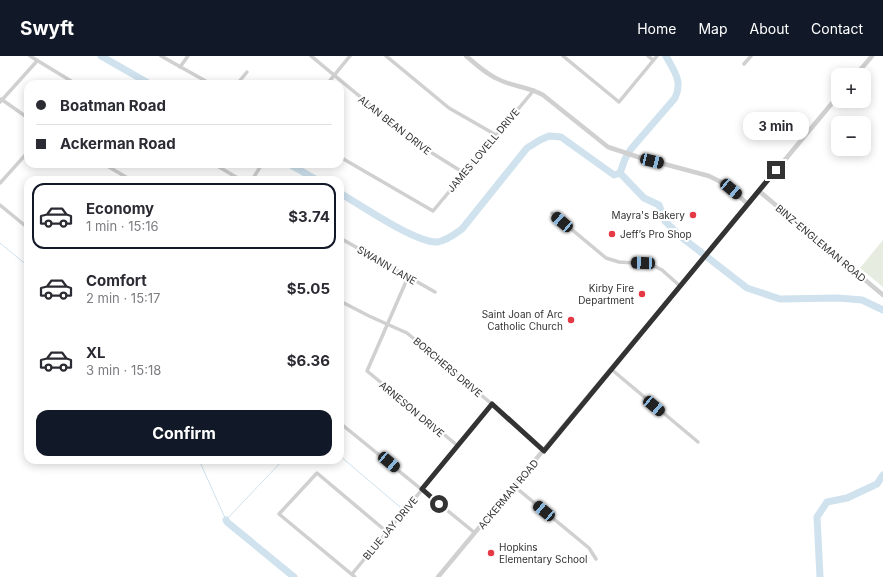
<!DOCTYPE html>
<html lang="en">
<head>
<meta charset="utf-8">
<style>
  :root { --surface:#fff; --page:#f2f2f3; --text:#2b2b33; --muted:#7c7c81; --line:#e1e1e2; --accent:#111827 }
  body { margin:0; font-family:Inter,sans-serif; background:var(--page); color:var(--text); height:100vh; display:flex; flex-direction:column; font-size:15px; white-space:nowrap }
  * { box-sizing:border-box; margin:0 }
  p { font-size:13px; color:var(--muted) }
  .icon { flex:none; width:22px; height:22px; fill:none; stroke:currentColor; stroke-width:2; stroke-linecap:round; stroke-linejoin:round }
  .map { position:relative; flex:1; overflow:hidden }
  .panel { position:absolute; left:24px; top:120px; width:320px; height:288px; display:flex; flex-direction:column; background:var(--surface); border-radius:12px; box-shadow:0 2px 10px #0003 }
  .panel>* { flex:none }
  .hud { position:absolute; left:24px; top:24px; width:320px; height:88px; border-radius:12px; box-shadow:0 2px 10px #0003; display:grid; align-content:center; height:88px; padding:0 12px; background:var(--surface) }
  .fabs { position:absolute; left:831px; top:12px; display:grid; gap:8px }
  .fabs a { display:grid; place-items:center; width:40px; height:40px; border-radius:8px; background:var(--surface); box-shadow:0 2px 10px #0003; font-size:20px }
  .end { position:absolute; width:18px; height:18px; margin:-9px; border:5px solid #333; background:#fff; box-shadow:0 0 0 2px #fff }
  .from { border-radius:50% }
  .bubble { position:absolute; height:28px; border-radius:12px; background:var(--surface); box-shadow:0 2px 10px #0003; font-size:13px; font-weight:700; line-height:28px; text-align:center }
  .car { position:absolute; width:12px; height:24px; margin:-12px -6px; border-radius:5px; box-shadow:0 0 3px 1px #0007; background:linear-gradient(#222 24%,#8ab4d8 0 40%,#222 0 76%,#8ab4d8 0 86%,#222 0) }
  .hud b { display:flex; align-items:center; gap:14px; height:38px; font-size:15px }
  .hud b+b { border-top:1px solid var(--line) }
  .hud i { width:10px; height:10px; background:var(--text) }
  ul { padding:7px 0 0; list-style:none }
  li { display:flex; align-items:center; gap:12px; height:66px; margin:0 8px 6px; padding:0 4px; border:2px solid transparent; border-radius:12px }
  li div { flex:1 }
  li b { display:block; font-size:15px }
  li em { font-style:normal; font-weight:700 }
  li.on { border-color:var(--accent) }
  li>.icon { width:36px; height:36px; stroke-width:1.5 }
  .cta { display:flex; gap:8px; margin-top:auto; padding:8px 12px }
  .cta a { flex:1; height:46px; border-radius:12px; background:var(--accent); color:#fff; font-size:16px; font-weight:700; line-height:46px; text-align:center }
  header { display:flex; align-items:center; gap:24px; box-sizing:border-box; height:56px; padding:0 20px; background:var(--accent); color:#fff }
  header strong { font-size:19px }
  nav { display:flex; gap:22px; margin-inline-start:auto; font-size:14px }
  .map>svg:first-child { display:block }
  .green { fill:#e6ecdf }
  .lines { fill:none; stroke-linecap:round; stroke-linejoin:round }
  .stream { stroke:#cfe2ee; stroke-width:1 }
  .river { stroke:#cfe2ee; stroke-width:7 }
  .minor { stroke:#d0d0d0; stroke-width:3.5 }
  .tertiary { stroke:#d0d0d0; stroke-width:4.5 }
  .route { stroke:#333; stroke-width:5 }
  .poi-dot { fill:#e63946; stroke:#fff; stroke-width:1.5 }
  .labels { text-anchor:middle; stroke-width:4; stroke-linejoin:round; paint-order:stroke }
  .street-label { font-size:10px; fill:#333; stroke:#fff }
  .poi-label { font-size:10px; fill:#333; stroke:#fff; text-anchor:end }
</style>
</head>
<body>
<header>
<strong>Swyft</strong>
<nav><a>Home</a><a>Map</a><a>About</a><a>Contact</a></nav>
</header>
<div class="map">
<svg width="883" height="521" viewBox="0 0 883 521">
  <rect width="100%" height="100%" fill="#fff"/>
  <!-- green -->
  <polygon class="green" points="883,184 883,231 860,212"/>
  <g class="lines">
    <!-- stream -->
    <g class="stream">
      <polyline points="0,187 28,210"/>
      <polyline points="340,400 400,451"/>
      <polyline points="199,404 226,464 283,404"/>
    </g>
    <!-- river -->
    <g class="river">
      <polyline points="101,0 150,28"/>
      <path d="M666,0C674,15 683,25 675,42L631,93L625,103L620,117L644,142L659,149L665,165L680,180L747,232L780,243L838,242L862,244L883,254"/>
      <polyline points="289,108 317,124"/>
      <path d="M340,137C360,149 416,187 437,186C446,185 455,178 462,173L527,92L540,84L549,80L561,81L614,119L620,117"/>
      <polyline points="226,464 227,466 294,521"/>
      <polyline points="820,521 817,461 827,446 847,442 877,428 883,419"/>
    </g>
    <!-- minor -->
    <g class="minor">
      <polyline points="30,0 76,28"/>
      <polyline points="161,0 211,28"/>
      <polyline points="311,0 416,87 464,117"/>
      <polyline points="386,0 449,52 496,79"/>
      <polyline points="563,0 619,46 657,0"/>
      <polyline points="648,0 653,4"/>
      <polyline points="744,8 751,0"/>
      <polyline points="180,11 188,0"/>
      <polyline points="237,28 247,16"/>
      <polyline points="327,28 350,0"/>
      <polyline points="1,43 28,62"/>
      <polyline points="0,46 37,5"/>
      <polyline points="340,101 433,155 534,34"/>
      <polyline points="104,108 131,124"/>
      <polyline points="214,108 241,124"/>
      <polyline points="252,124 262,108"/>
      <polyline points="0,127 28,96"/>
      <polyline points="0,149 28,172"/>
      <polyline points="552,157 606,202 619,206 650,208 662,214 680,230"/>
      <polyline points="340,182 435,236"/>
      <polyline points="408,221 367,315 458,390"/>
      <polyline points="340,245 369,260 407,277 505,359 544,395"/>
      <polyline points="611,313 698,386"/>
      <polyline points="340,367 475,477"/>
      <polyline points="514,430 589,492 596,503"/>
      <polyline points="352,518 493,348"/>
      <polyline points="355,521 279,458 317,417 387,476"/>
    </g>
    <!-- tertiary -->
    <g class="tertiary">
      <path d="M466,0C477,9 488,20 502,25C516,31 529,31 543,39L608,91L638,101L709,120L723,127L748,148"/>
      <polyline points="856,19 872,0"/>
      <polyline points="759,135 883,239"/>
      <polyline points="438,521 838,40"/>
    </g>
  </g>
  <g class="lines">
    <!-- route -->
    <polyline class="route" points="439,448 422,433 492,348 544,395 776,114"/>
  </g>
  <!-- markers -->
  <g class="poi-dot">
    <circle cx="693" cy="159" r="4"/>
    <circle cx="612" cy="178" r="4"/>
    <circle cx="642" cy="238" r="4"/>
    <circle cx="571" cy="264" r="4"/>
    <circle cx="491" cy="497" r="4"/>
  </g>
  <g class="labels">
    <!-- street labels -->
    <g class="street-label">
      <text transform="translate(395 69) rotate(38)" y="4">ALAN BEAN DRIVE</text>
      <text transform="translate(483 94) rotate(-50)" y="4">JAMES LOVELL DRIVE</text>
      <text transform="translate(821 187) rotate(40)" y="4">BINZ-ENGLEMAN ROAD</text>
      <text transform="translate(387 209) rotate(30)" y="4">SWANN LANE</text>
      <text transform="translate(448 311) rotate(40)" y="4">BORCHERS DRIVE</text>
      <text transform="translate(412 353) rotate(40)" y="4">ARNESON DRIVE</text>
      <text transform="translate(508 438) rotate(-50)" y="4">ACKERMAN ROAD</text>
      <text transform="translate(390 472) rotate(-50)" y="4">BLUE JAY DRIVE</text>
    </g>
    <!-- poi labels -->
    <g class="poi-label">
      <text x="685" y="163">Mayra's Bakery</text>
      <text x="620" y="182" text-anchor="start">Jeff’s Pro Shop</text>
      <text x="634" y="236">Kirby Fire<tspan x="634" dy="12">Department</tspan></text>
      <text x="563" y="262">Saint Joan of Arc<tspan x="563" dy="12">Catholic Church</tspan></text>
      <text x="499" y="495" text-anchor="start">Hopkins<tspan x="499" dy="12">Elementary School</tspan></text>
    </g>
  </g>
</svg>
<div class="fabs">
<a>+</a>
<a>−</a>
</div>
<i class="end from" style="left:439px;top:448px"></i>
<i class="end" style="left:776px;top:114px"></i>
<div class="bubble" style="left:743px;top:56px;width:66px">3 min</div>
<i class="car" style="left:652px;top:105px;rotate:104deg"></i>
<i class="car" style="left:731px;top:133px;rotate:130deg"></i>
<i class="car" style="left:562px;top:166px;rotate:311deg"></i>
<i class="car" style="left:643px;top:207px;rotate:272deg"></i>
<i class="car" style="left:654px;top:350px;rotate:130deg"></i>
<i class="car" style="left:389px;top:406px;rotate:130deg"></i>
<i class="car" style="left:544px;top:455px;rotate:310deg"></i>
<div class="hud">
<b><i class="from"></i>Boatman Road</b>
<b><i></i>Ackerman Road</b>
</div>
<section class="panel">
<ul>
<li class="on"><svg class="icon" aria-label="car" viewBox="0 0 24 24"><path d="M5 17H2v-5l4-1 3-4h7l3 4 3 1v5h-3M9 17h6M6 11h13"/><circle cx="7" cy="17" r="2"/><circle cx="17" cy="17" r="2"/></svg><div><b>Economy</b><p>1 min · 15:16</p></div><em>$3.74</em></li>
<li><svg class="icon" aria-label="car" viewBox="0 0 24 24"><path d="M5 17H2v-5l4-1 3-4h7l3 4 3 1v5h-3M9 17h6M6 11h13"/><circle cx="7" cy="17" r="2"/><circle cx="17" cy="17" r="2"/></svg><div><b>Comfort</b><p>2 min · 15:17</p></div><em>$5.05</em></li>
<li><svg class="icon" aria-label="car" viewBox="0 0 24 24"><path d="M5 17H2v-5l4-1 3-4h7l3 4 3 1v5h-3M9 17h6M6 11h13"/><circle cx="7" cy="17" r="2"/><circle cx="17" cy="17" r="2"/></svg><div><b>XL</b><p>3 min · 15:18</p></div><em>$6.36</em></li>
</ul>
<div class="cta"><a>Confirm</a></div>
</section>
</div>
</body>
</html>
